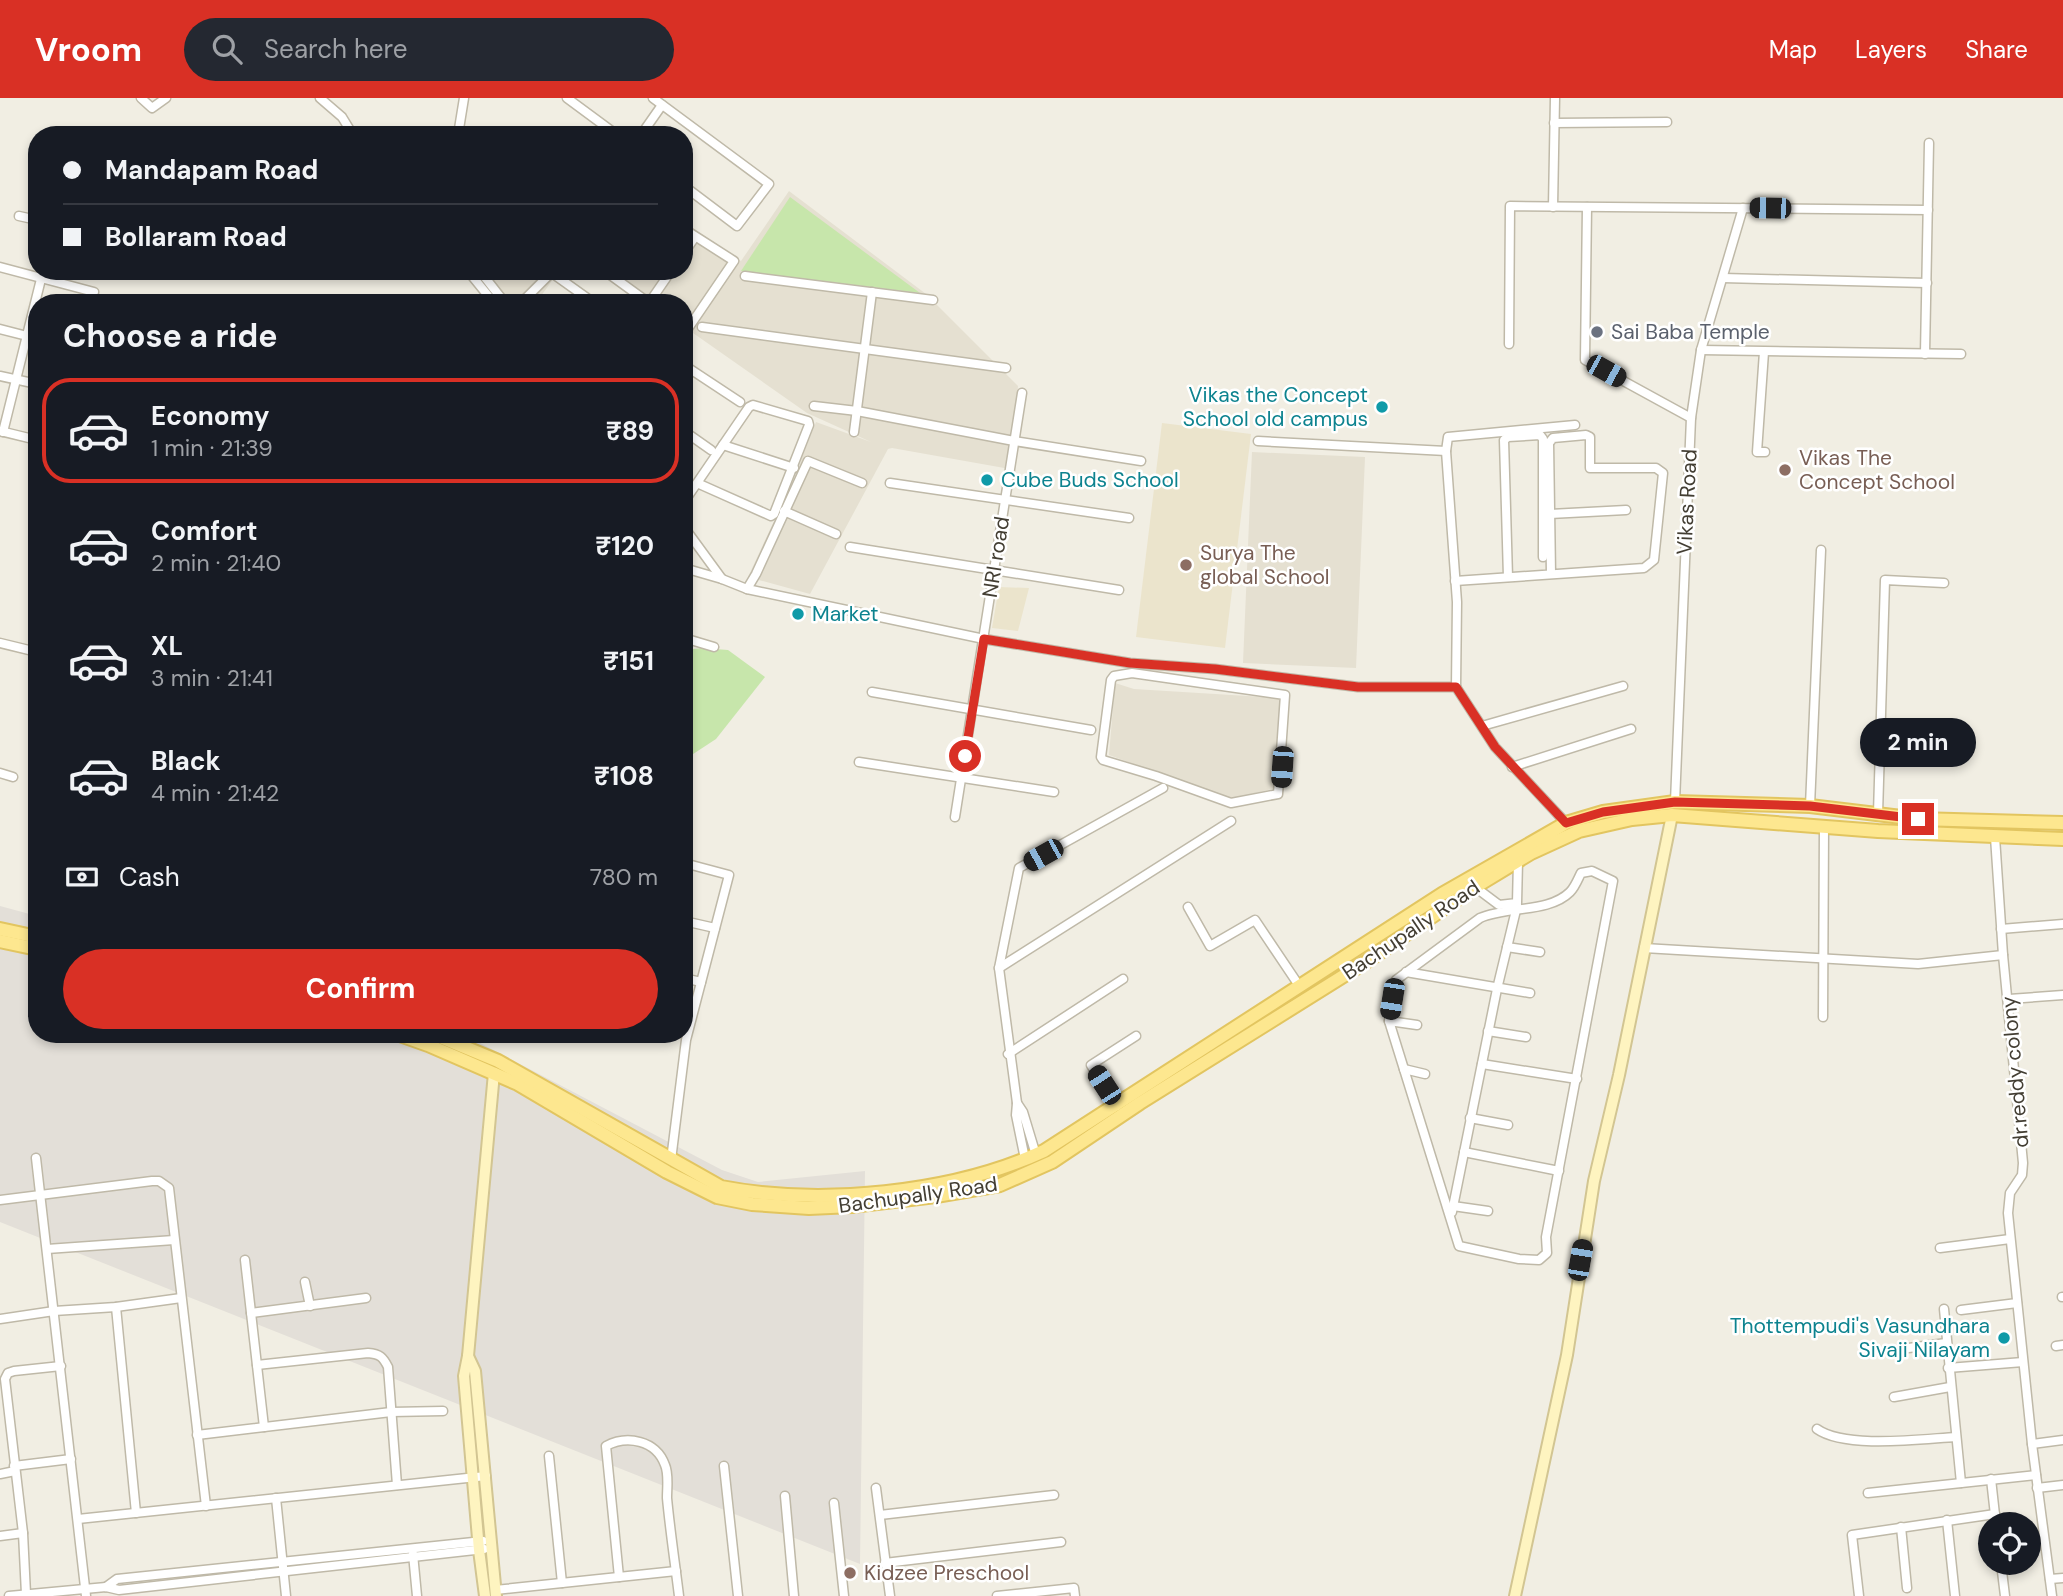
<!DOCTYPE html>
<html lang="en">
<head>
<meta charset="utf-8">
<style>
  :root { --surface:#171b24; --page:#242831; --text:#f1f3f6; --muted:#9ea1a6; --line:#363941; --accent:#d93025 }
  body { margin:0; font-family:"DM Sans",sans-serif; background:var(--page); color:var(--text); height:100vh; display:flex; flex-direction:column; font-size:26px; white-space:nowrap }
  * { box-sizing:border-box; margin:0 }
  p { font-size:23px; color:var(--muted) }
  .icon { flex:none; width:38px; height:38px; fill:none; stroke:currentColor; stroke-width:2; stroke-linecap:round; stroke-linejoin:round }
  .map { position:relative; flex:1; overflow:hidden }
  .details { position:absolute; left:28px; top:196px; width:665px; height:749px; display:flex; flex-direction:column; background:var(--surface); border-radius:28px; box-shadow:0 4px 10px #0003 }
  .details>* { flex:none }
  .guide { position:absolute; left:28px; top:28px; width:665px; height:154px; border-radius:28px; box-shadow:0 4px 10px #0003; display:grid; align-content:center; height:154px; padding:0 35px; background:var(--surface) }
  .controls { position:absolute; left:1978px; top:1414px; display:grid; gap:14px }
  .controls a { display:grid; place-items:center; width:63px; height:63px; border-radius:50%; background:var(--surface); box-shadow:0 4px 10px #0003; font-size:35px }
  .end { position:absolute; width:32px; height:32px; margin:-16px; border:9px solid #d93025; background:#fff; box-shadow:0 0 0 4px #fff }
  .from { border-radius:50% }
  .bubble { position:absolute; height:49px; border-radius:24px; background:var(--surface); box-shadow:0 4px 10px #0003; font-size:23px; font-weight:700; line-height:49px; text-align:center }
  .car { position:absolute; width:21px; height:42px; margin:-21px -10px; border-radius:9px; box-shadow:0 0 5px 2px #0007; background:linear-gradient(#222 24%,#8ab4d8 0 40%,#222 0 76%,#8ab4d8 0 86%,#222 0) }
  .guide b { display:flex; align-items:center; gap:24px; height:66px; font-size:26px }
  .guide b+b { border-top:2px solid var(--line) }
  .guide i { width:18px; height:18px; background:var(--text) }
  ul { padding:0; list-style:none }
  li { display:flex; align-items:center; gap:21px; height:105px; margin:0 14px 10px; padding:0 21px; border:4px solid transparent; border-radius:28px }
  li div { flex:1 }
  li b { display:block; font-size:26px }
  li em { font-style:normal; font-weight:700 }
  li.active { border-color:var(--accent) }
  li>.icon { width:63px; height:63px; stroke-width:1.5 }
  h2 { padding:0 35px; font-size:32px; line-height:84px }
  .pay { display:flex; align-items:center; gap:18px; height:77px; padding:0 35px; font-size:26px }
  .pay p { margin-inline-start:auto }
  .primary-button { display:flex; gap:14px; margin-top:auto; padding:14px 35px }
  .primary-button a { flex:1; height:80px; border-radius:42px; background:var(--accent); color:#fff; font-size:28px; font-weight:700; line-height:80px; text-align:center }
  header { display:flex; align-items:center; gap:42px; box-sizing:border-box; height:98px; padding:0 35px; background:var(--accent); color:#fff }
  header strong { font-size:33px }
  nav { display:flex; gap:38px; margin-inline-start:auto; font-size:24px }
  .search { width:490px; height:63px; background:var(--page); display:flex; align-items:center; gap:18px; box-sizing:border-box; padding:0 24px; border-radius:38px; color:var(--muted); font-size:26px }
  .map>svg:first-child { display:block }
  .residential { fill:#e5e0d1 }
  .industrial { fill:#e3dfd8 }
  .education { fill:#ebe4cc }
  .green { fill:#c7e6ab }
  .lines { fill:none; stroke-linecap:round; stroke-linejoin:round }
  .street-casing { stroke:#bfb9a8; stroke-width:11 }
  .secondary-casing { stroke:#d2c592; stroke-width:14 }
  .primary-casing { stroke:#e2c560; stroke-width:16 }
  .street { stroke:#fff; stroke-width:8 }
  .secondary { stroke:#fef4c0; stroke-width:10 }
  .primary { stroke:#fde78f; stroke-width:12 }
  .route { stroke:#d93025; stroke-width:9 }
  .worship-dot { fill:#6b7280; stroke:#fff; stroke-width:2.5 }
  .culture-dot { fill:#0f9aa8; stroke:#fff; stroke-width:2.5 }
  .education-dot { fill:#8d6e63; stroke:#fff; stroke-width:2.5 }
  .labels { text-anchor:middle; stroke-width:5; stroke-linejoin:round; paint-order:stroke }
  .worship-label { font-size:21px; fill:#5b616d; stroke:#fff; text-anchor:start }
  .culture-label { font-size:21px; fill:#0d838f; stroke:#fff; text-anchor:end }
  .education-label { font-size:21px; fill:#785e54; stroke:#fff; text-anchor:start }
  .street-label { font-size:21px; fill:#433e33; stroke:#fff }
</style>
</head>
<body>
<header>
<strong>Vroom</strong>
<div class="search"><svg class="icon" aria-label="search" viewBox="0 0 24 24"><circle cx="10" cy="10" r="6"/><path d="M15 15l6 6"/></svg>Search here</div>
<nav><a>Map</a><a>Layers</a><a>Share</a></nav>
</header>
<div class="map">
<svg width="2063" height="1498" viewBox="0 0 2063 1498">
  <rect width="100%" height="100%" fill="#f1eee3"/>
  <!-- residential -->
  <g class="residential">
    <polygon points="789,93 926,196 1018,288 1010,371 892,350 888,351 810,496 748,479 794,380 816,324 871,344 807,315 693,235 689,240 684,237 684,205 640,205 595,173 684,173 684,124 741,163"/>
    <polygon points="473,173 559,173 541,198 530,194 523,205 502,205"/>
    <polygon points="1252,354 1365,359 1356,570 1243,565"/>
    <polygon points="1115,585 1134,591 1282,600 1276,690 1230,701 1109,657"/>
  </g>
  <!-- industrial -->
  <polygon class="industrial" points="0,808 37,818 37,936 463,936 722,1072 758,1084 865,1073 860,1466 0,1124"/>
  <!-- education -->
  <g class="education">
    <polygon points="1162,325 1251,336 1225,550 1136,539"/>
    <polygon points="999,489 1029,490 1018,533 992,530"/>
  </g>
  <!-- green -->
  <g class="green">
    <polygon points="790,99 920,195 741,173"/>
    <polygon points="702,550 728,552 765,579 716,641 684,662 684,552"/>
  </g>
  <g class="lines">
    <defs>
      <g id="street">
        <polyline points="141,0 152,10 166,0"/>
        <polyline points="320,0 342,19 353,37"/>
        <polyline points="567,0 617,37"/>
        <polyline points="653,0 769,86 737,128 684,88"/>
        <polyline points="1554,25 1667,24"/>
        <polyline points="458,37 464,0"/>
        <polyline points="641,37 662,7"/>
        <polyline points="1553,109 1555,0"/>
        <polyline points="1587,109 1585,262 1691,320"/>
        <polyline points="19,118 37,122"/>
        <polyline points="684,131 734,163 687,232 684,230"/>
        <polyline points="684,155 695,139"/>
        <polyline points="0,169 94,194"/>
        <polyline points="468,173 494,205"/>
        <polyline points="480,173 505,205"/>
        <polyline points="605,173 649,205 671,173"/>
        <polyline points="552,175 594,205"/>
        <polyline points="745,178 933,202"/>
        <polyline points="1723,180 1927,185"/>
        <polyline points="521,205 553,173"/>
        <polyline points="702,229 1006,270"/>
        <polyline points="0,231 27,238"/>
        <polyline points="1509,246 1510,108 1928,112"/>
        <polyline points="1701,252 1961,256"/>
        <polyline points="1764,254 1757,354 1765,354"/>
        <polyline points="1925,256 1929,45"/>
        <polyline points="684,267 740,304"/>
        <polyline points="0,278 37,286"/>
        <polyline points="814,308 857,313 1014,343 1141,363"/>
        <polyline points="0,333 37,342"/>
        <polyline points="684,333 711,352"/>
        <polyline points="3,334 43,173"/>
        <polyline points="854,334 872,194"/>
        <polyline points="1258,343 1446,353"/>
        <polyline points="723,347 794,370"/>
        <polyline points="890,385 1129,420"/>
        <polyline points="684,404 749,309 753,307 808,323 809,327 774,416 771,418 697,385"/>
        <polyline points="784,413 836,436"/>
        <polyline points="1550,416 1626,412"/>
        <polyline points="684,429 722,481"/>
        <polyline points="850,449 1119,492"/>
        <polyline points="684,470 722,481 747,491 984,541 1130,565 1215,571 1358,589 1456,589"/>
        <polyline points="1508,479 1504,342 1508,339 1540,337 1543,341 1543,459"/>
        <polyline points="1455,483 1644,470 1654,462 1663,375 1656,370 1590,370 1590,339 1586,337 1553,340 1549,345 1551,476"/>
        <polyline points="747,491 756,476 808,363 862,385"/>
        <polyline points="684,540 714,549"/>
        <polyline points="0,545 37,554"/>
        <polygon points="1132,575 1285,597 1278,696 1231,705 1156,678 1103,662 1101,659 1111,582 1114,578"/>
        <polyline points="1456,589 1457,504 1446,353 1448,339 1575,327"/>
        <polyline points="1456,589 1495,649 1566,725"/>
        <polyline points="872,594 1091,632"/>
        <polyline points="1482,628 1623,588"/>
        <polyline points="859,664 1054,694"/>
        <polyline points="1512,669 1631,631"/>
        <polyline points="0,675 13,679"/>
        <polyline points="1675,704 1691,320 1701,252 1743,110"/>
        <polyline points="1810,708 1821,452"/>
        <polyline points="1878,716 1885,482 1944,485"/>
        <polyline points="955,719 1022,295"/>
        <polyline points="1995,739 2003,857 2023,1065 2022,1077 2010,1095 2008,1115 2032,1346 2052,1498"/>
        <path d="M1592,773L1613,783L1546,1139L1547,1155L1539,1162L1519,1161L1459,1148L1389,923L1396,882L1480,820C1507,808 1549,815 1570,794C1575,789 1578,781 1581,775Z"/>
        <polyline points="1475,789 1499,807 1517,805 1518,763"/>
        <polyline points="1188,809 1210,848 1255,822 1300,889"/>
        <polyline points="684,823 715,830"/>
        <polyline points="2001,831 2063,826"/>
        <polyline points="1507,849 1540,854"/>
        <polyline points="1644,850 1918,866 2003,857"/>
        <polyline points="999,870 1231,723"/>
        <polyline points="1406,874 1530,895"/>
        <polyline points="684,880 701,884"/>
        <polyline points="2009,901 2063,897"/>
        <polyline points="1823,919 1824,728"/>
        <polyline points="1389,923 1417,927"/>
        <polyline points="1488,933 1526,939"/>
        <polyline points="1008,956 1123,881"/>
        <polyline points="1482,966 1577,981"/>
        <polyline points="1404,971 1425,976"/>
        <polyline points="1017,1005 999,870 1019,770 1163,690"/>
        <polyline points="1117,1008 1091,967 1136,938"/>
        <polyline points="1470,1020 1508,1027"/>
        <polyline points="1464,1054 1559,1073"/>
        <polyline points="36,1060 86,1498"/>
        <polyline points="1025,1061 1016,1017 1017,1005 1023,1014 1036,1057"/>
        <polyline points="671,1062 686,942 729,777 684,765"/>
        <polyline points="0,1102 152,1083 159,1083 169,1090 206,1408"/>
        <polyline points="1453,1108 1488,1113"/>
        <polyline points="1452,1114 1497,891 1517,808"/>
        <polyline points="1940,1150 2010,1141"/>
        <polyline points="47,1151 174,1142"/>
        <polyline points="245,1162 264,1329"/>
        <polyline points="305,1184 310,1208"/>
        <polyline points="2062,1199 2063,1199"/>
        <polyline points="116,1209 136,1415"/>
        <polyline points="1944,1211 1961,1385"/>
        <polyline points="1961,1212 2017,1205"/>
        <polyline points="251,1215 366,1200"/>
        <polyline points="0,1221 54,1213 116,1209 181,1200"/>
        <polyline points="2056,1248 2063,1247"/>
        <polyline points="1901,1251 1946,1245"/>
        <path d="M257,1267L368,1255C380,1256 383,1259 388,1269L397,1387"/>
        <polyline points="1948,1270 2023,1264"/>
        <polyline points="1894,1299 1950,1289"/>
        <path d="M1817,1331C1845,1351 1921,1341 1956,1339"/>
        <polyline points="197,1337 391,1314 443,1313"/>
        <polyline points="2032,1346 2063,1342"/>
        <polyline points="549,1358 562,1485"/>
        <polyline points="14,1368 71,1361"/>
        <polyline points="724,1368 738,1498"/>
        <polyline points="0,1376 15,1373"/>
        <polyline points="1991,1381 1996,1426"/>
        <polyline points="876,1390 890,1498"/>
        <polyline points="2037,1390 2063,1387"/>
        <polyline points="1868,1395 2036,1377"/>
        <polyline points="785,1398 794,1498"/>
        <polyline points="276,1400 286,1498"/>
        <polyline points="834,1405 844,1498"/>
        <polyline points="880,1417 1054,1397"/>
        <polyline points="78,1421 486,1378"/>
        <polyline points="1947,1422 1955,1498"/>
        <polyline points="1901,1429 1907,1490"/>
        <polyline points="0,1438 23,1435"/>
        <polyline points="413,1456 417,1498"/>
        <polyline points="885,1465 1061,1444"/>
        <polyline points="2001,1465 2005,1498"/>
        <path d="M619,1479L606,1348C627,1337 656,1342 665,1367C669,1376 667,1389 667,1400C670,1432 675,1465 679,1498"/>
        <polyline points="2050,1481 2063,1480"/>
        <polyline points="106,1489 117,1481 483,1443"/>
        <polyline points="495,1492 676,1473"/>
        <polyline points="26,1496 23,1435 5,1281 8,1275 14,1273 61,1268"/>
        <polyline points="9,1498 106,1489 119,1492 484,1451"/>
        <polyline points="997,1498 1074,1490 1075,1498"/>
        <polyline points="1859,1498 1852,1437 1995,1416"/>
      </g>
      <g id="secondary">
        <polyline points="468,1258 475,1273 496,1498"/>
        <polyline points="485,1498 479,1452 464,1278 468,1258 494,975"/>
        <polyline points="1515,1498 1567,1257 1594,1083 1619,977 1672,717"/>
      </g>
      <g id="primary">
        <polyline points="0,831 37,839"/>
        <polyline points="0,843 37,851"/>
        <polyline points="397,936 428,947 518,986 667,1074 717,1099 752,1106 809,1110 852,1108 936,1098 1000,1087 1052,1064 1140,1005 1369,862 1475,789 1531,755 1579,733 1632,721 1672,717 1878,733 2063,741"/>
        <path d="M433,936L498,963L721,1089C820,1108 951,1096 1044,1053L1442,796L1566,725L1603,714L1675,704L1810,708L1918,721L2063,725"/>
      </g>
    </defs>
    <!-- street casing -->
    <use href="#street" class="street-casing"/>
    <!-- secondary casing -->
    <use href="#secondary" class="secondary-casing"/>
    <!-- primary casing -->
    <use href="#primary" class="primary-casing"/>
    <!-- street -->
    <use href="#street" class="street"/>
    <!-- secondary -->
    <use href="#secondary" class="secondary"/>
    <!-- primary -->
    <use href="#primary" class="primary"/>
  </g>
  <g class="lines">
    <!-- route -->
    <polyline class="route" points="965,658 984,541 1130,565 1215,571 1358,589 1456,589 1495,649 1566,725 1603,714 1675,704 1810,708 1918,721"/>
  </g>
  <!-- markers -->
  <circle class="worship-dot" cx="1597" cy="234" r="7"/>
  <g class="culture-dot">
    <circle cx="1382" cy="309" r="7"/>
    <circle cx="987" cy="382" r="7"/>
    <circle cx="798" cy="516" r="7"/>
    <circle cx="2004" cy="1240" r="7"/>
  </g>
  <g class="education-dot">
    <circle cx="1785" cy="372" r="7"/>
    <circle cx="1186" cy="467" r="7"/>
    <circle cx="850" cy="1475" r="7"/>
  </g>
  <g class="labels">
    <!-- worship labels -->
    <g class="worship-label">
      <text x="1611" y="241">Sai Baba Temple</text>
    </g>
    <!-- culture labels -->
    <g class="culture-label">
      <text x="1368" y="304">Vikas the Concept<tspan x="1368" dy="24">School old campus</tspan></text>
      <text x="1001" y="389" text-anchor="start">Cube Buds School</text>
      <text x="812" y="523" text-anchor="start">Market</text>
      <text x="1990" y="1235">Thottempudi's Vasundhara<tspan x="1990" dy="24">Sivaji Nilayam</tspan></text>
    </g>
    <!-- education labels -->
    <g class="education-label">
      <text x="1799" y="367">Vikas The<tspan x="1799" dy="24">Concept School</tspan></text>
      <text x="1200" y="462">Surya The<tspan x="1200" dy="24">global School</tspan></text>
      <text x="864" y="1482">Kidzee Preschool</text>
    </g>
    <!-- street labels -->
    <g class="street-label">
      <text transform="translate(1687 404) rotate(-87)" y="7">Vikas Road</text>
      <text transform="translate(996 459) rotate(-81)" y="7">NRI road</text>
      <text transform="translate(1411 832) rotate(-34)" y="7">Bachupally Road</text>
      <text transform="translate(2015 974) rotate(-95)" y="7">dr.reddy colony</text>
      <text transform="translate(918 1097) rotate(-8)" y="7">Bachupally Road</text>
    </g>
  </g>
</svg>
<div class="controls">
<a><svg class="icon" aria-label="locate" viewBox="0 0 24 24"><circle cx="12" cy="12" r="6"/><path d="M12 2v4M12 18v4M2 12h4M18 12h4"/></svg></a>
</div>
<i class="end from" style="left:965px;top:658px"></i>
<i class="end" style="left:1918px;top:721px"></i>
<div class="bubble" style="left:1860px;top:620px;width:116px">2 min</div>
<i class="car" style="left:1770px;top:110px;rotate:271deg"></i>
<i class="car" style="left:1606px;top:273px;rotate:119deg"></i>
<i class="car" style="left:1282px;top:669px;rotate:184deg"></i>
<i class="car" style="left:1043px;top:757px;rotate:241deg"></i>
<i class="car" style="left:1392px;top:901px;rotate:189deg"></i>
<i class="car" style="left:1104px;top:987px;rotate:327deg"></i>
<i class="car" style="left:1580px;top:1162px;rotate:10deg"></i>
<div class="guide">
<b><i class="from"></i>Mandapam Road</b>
<b><i></i>Bollaram Road</b>
</div>
<section class="details">
<h2>Choose a ride</h2>
<ul>
<li class="active"><svg class="icon" aria-label="car" viewBox="0 0 24 24"><path d="M5 17H2v-5l4-1 3-4h7l3 4 3 1v5h-3M9 17h6M6 11h13"/><circle cx="7" cy="17" r="2"/><circle cx="17" cy="17" r="2"/></svg><div><b>Economy</b><p>1 min · 21:39</p></div><em>₹89</em></li>
<li><svg class="icon" aria-label="car" viewBox="0 0 24 24"><path d="M5 17H2v-5l4-1 3-4h7l3 4 3 1v5h-3M9 17h6M6 11h13"/><circle cx="7" cy="17" r="2"/><circle cx="17" cy="17" r="2"/></svg><div><b>Comfort</b><p>2 min · 21:40</p></div><em>₹120</em></li>
<li><svg class="icon" aria-label="car" viewBox="0 0 24 24"><path d="M5 17H2v-5l4-1 3-4h7l3 4 3 1v5h-3M9 17h6M6 11h13"/><circle cx="7" cy="17" r="2"/><circle cx="17" cy="17" r="2"/></svg><div><b>XL</b><p>3 min · 21:41</p></div><em>₹151</em></li>
<li><svg class="icon" aria-label="car" viewBox="0 0 24 24"><path d="M5 17H2v-5l4-1 3-4h7l3 4 3 1v5h-3M9 17h6M6 11h13"/><circle cx="7" cy="17" r="2"/><circle cx="17" cy="17" r="2"/></svg><div><b>Black</b><p>4 min · 21:42</p></div><em>₹108</em></li>
</ul>
<div class="pay"><svg class="icon" aria-label="cash" viewBox="0 0 24 24"><path d="M3 7h18v10H3z"/><circle cx="12" cy="12" r="2"/></svg>Cash<p>780 m</p></div>
<div class="primary-button"><a>Confirm</a></div>
</section>
</div>
</body>
</html>
